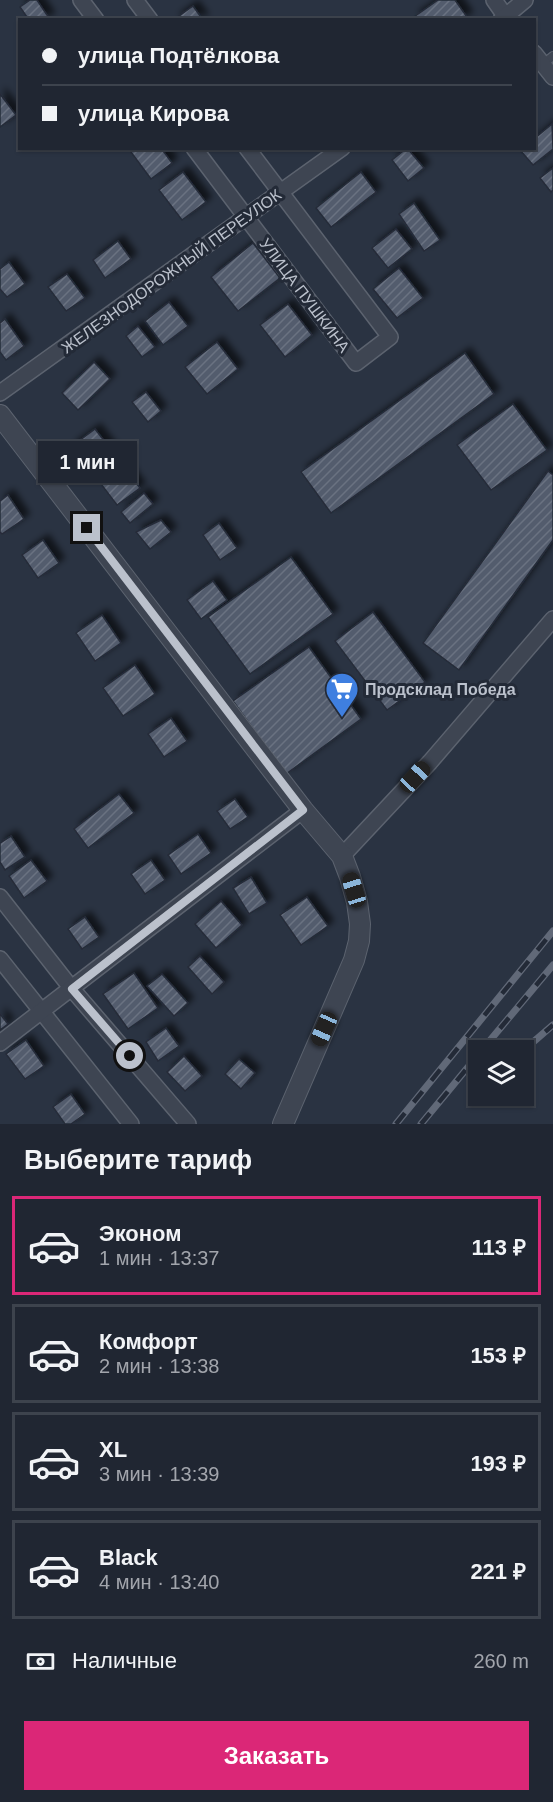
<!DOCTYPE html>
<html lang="ru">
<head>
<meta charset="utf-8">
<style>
  :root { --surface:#202632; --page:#282e3a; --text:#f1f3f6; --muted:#a2a5ac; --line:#3d434d; --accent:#db2777 }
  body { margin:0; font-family:Arial,sans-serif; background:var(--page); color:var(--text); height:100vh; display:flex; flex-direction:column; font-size:22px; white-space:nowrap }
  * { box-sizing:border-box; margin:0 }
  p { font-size:20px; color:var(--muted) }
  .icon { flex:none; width:33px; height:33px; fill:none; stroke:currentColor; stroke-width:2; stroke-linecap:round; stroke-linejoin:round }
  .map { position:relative; height:1124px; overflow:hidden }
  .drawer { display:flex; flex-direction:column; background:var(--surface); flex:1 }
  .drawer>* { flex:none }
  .banner { position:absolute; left:18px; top:18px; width:518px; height:132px; border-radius:0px; box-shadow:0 2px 4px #0004,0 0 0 2px var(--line); display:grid; align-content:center; height:132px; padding:0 24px; background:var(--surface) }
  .fabs { position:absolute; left:468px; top:1040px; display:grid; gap:12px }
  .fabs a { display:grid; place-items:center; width:66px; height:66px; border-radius:0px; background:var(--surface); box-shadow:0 2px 4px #0004,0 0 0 2px var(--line); font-size:30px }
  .end { position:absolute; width:27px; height:27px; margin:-14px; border:8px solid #bbc1cc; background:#111; box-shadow:0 0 0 3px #111 }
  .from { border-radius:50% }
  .bubble { position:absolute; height:42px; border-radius:0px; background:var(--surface); box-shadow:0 2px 4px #0004,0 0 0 2px var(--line); font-size:20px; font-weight:600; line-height:42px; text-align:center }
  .car { position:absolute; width:18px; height:36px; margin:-18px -9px; border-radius:8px; box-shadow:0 0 4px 2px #0007; background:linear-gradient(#222 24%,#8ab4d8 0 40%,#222 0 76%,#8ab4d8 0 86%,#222 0) }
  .banner b { display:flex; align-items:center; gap:21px; height:57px; font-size:22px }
  .banner b+b { border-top:2px solid var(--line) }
  .banner i { width:15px; height:15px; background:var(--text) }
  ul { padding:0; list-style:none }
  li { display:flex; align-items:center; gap:18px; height:99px; margin:0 12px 9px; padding:0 12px; border:3px solid var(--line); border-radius:0px }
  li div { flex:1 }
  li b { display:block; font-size:22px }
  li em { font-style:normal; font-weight:600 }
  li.active { border-color:var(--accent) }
  li>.icon { width:54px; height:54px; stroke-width:1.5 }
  h2 { padding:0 24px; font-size:27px; line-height:72px }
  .pay { display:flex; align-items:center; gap:15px; height:66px; padding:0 24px; font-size:22px }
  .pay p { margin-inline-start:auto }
  .action { display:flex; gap:12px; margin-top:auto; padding:12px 24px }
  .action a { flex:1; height:69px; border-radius:0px; background:var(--accent); color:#fff; font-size:24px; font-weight:600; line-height:69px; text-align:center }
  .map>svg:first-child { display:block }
  .building { fill:url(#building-hatch); stroke:#252c39; stroke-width:1.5; filter:url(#shadow) }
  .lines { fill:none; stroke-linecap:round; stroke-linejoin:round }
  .service-casing { stroke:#5c636f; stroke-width:10 }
  .minor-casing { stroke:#5c636f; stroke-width:18 }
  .tertiary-casing { stroke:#5c636f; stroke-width:22 }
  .service { stroke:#3e4552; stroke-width:8 }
  .minor { stroke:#3e4552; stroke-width:15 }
  .tertiary { stroke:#3e4552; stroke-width:20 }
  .rail-casing { stroke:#616978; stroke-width:7 }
  .rail { stroke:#232a37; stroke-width:4.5; stroke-dasharray:14; stroke-linecap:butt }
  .route { stroke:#bbc1cc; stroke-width:8 }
  .labels { text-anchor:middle; stroke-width:6; stroke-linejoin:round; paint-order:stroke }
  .street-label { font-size:16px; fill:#bbc1cc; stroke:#232a37 }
  .poi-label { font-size:16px; font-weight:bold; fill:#bbc1cc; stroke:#232a37; text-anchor:start }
</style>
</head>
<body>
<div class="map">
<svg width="553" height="1124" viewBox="0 0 553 1124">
  <defs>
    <pattern id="building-hatch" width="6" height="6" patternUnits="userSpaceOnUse" patternTransform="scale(1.5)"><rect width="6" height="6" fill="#535c6d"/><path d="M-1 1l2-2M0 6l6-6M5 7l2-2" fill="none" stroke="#6a7281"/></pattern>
    <filter id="shadow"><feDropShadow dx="5.5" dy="-5.5" stdDeviation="3" flood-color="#0009"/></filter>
  </defs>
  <rect width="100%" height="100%" fill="#2a3342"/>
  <!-- building -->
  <g class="building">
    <polygon points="30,0 37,0 49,18 46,20 29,20 20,7"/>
    <polygon points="438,0 455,0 467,17 463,20 416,20 414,17"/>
    <polygon points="193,6 203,20 175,20 175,19"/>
    <polygon points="0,94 16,115 0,127"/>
    <polygon points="552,124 553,149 533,165 520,150 534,148 534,139"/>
    <polygon points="128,148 161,148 172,163 151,179"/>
    <polygon points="407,148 424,168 408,181 392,160"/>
    <polygon points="553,168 553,190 551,192 540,178"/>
    <polygon points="183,172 206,202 182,220 159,190"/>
    <polygon points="361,172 376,192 331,227 316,208"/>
    <polygon points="414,203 440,240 424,251 399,214"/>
    <polygon points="396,229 412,249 388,268 372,248"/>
    <polygon points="118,241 131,259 105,278 93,260"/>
    <polygon points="253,243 280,278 238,311 211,277"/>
    <polygon points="9,262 25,284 7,297 0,289 0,269"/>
    <polygon points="399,268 423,298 397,318 373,289"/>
    <polygon points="67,274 85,298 66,311 48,287"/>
    <polygon points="169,302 188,326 163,345 145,321"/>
    <polygon points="288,304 312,335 285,357 260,325"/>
    <polygon points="5,319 24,346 6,360 0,352 0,323"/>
    <polygon points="138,326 155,347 142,357 126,336"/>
    <polygon points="217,342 238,369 207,394 185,367"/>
    <polygon points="465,353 494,394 331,513 301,472"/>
    <polygon points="94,362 110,379 78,410 62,393"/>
    <polygon points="146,392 161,411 148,422 132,402"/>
    <polygon points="513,404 547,450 491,490 457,445"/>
    <polygon points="95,429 116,456 93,475 71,447"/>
    <polygon points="124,467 140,488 117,505 101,484"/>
    <polygon points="548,471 553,475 553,540 459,670 423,643"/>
    <polygon points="144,493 153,504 130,523 121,512"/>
    <polygon points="8,495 24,519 2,534 0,532 0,501"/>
    <polygon points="161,520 171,532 150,549 136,532"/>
    <polygon points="219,523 237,548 220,560 203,535"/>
    <polygon points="43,540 59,563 38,578 22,555"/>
    <polygon points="291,557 333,614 250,674 208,617"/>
    <polygon points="213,581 227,600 201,619 187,600"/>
    <polygon points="373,612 425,682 387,710 335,641"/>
    <polygon points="102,615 121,643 95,661 76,633"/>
    <polygon points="309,647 361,719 286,774 233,701"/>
    <polygon points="135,665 155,694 123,716 103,688"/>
    <polygon points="171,718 187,741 164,757 148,734"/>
    <polygon points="119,794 134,813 88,848 74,829"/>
    <polygon points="235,799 248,817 230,829 217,811"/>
    <polygon points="198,834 211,853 181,874 168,855"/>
    <polygon points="11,836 25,857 5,870 0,862 0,843"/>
    <polygon points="31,860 47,881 24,898 9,876"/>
    <polygon points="151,860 165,880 145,894 131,874"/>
    <polygon points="251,877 267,903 249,914 233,888"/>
    <polygon points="307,897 328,926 301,945 280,915"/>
    <polygon points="221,901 242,925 216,948 195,924"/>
    <polygon points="85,917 99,937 82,949 68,929"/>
    <polygon points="200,956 224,982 212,994 188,967"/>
    <polygon points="134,973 158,1008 128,1029 103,994"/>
    <polygon points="162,974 188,1003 174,1016 147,986"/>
    <polygon points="0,1014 8,1024 0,1030"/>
    <polygon points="166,1028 179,1046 158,1061 146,1042"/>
    <polygon points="26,1040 44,1066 25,1079 6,1054"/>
    <polygon points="184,1056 202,1076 185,1091 167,1072"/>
    <polygon points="239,1059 255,1073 241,1089 225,1074"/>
    <polygon points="71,1094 85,1114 71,1124 65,1124 53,1107"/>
  </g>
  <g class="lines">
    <defs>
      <polyline id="service" points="543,64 553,56"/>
      <g id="minor">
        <polyline points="81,0 96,20"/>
        <polyline points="135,0 150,20"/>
        <polyline points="494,0 508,20"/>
        <polyline points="501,20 525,0"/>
        <polyline points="534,53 553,77"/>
        <polyline points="194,148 356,363 390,337 247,148"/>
        <polyline points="0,393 342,148"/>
        <polyline points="342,856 430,762 553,619"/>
        <polyline points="0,897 72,989 188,1124"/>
        <polyline points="0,959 131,1124"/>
        <polyline points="0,1043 303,810"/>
      </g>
      <polyline id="tertiary" points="0,415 303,810 342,856 350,877 357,902 360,924 359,941 354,960 283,1124"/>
    </defs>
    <!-- service casing -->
    <use href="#service" class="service-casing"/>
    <!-- minor casing -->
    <use href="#minor" class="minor-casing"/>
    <!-- tertiary casing -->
    <use href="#tertiary" class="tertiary-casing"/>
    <!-- service -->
    <use href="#service" class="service"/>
    <!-- minor -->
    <use href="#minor" class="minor"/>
    <!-- tertiary -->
    <use href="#tertiary" class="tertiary"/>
    <defs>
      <g id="rail">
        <polyline points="482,1050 553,965"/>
        <polyline points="524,1050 553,1025"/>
        <polyline points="396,1124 553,931"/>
        <polyline points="421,1124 478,1055"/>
      </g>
    </defs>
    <!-- rail casing -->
    <use href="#rail" class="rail-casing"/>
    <!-- rail -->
    <use href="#rail" class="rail"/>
  </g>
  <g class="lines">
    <!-- route -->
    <polyline class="route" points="87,528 303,810 72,989 130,1056"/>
  </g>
  <!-- icons -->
  <defs>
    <symbol id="supermarket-pin" viewBox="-11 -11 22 30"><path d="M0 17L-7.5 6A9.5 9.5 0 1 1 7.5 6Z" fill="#3f7fe0" stroke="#232a37"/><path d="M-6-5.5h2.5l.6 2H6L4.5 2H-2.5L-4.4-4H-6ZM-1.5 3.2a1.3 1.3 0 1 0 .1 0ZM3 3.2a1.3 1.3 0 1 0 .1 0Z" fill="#fff"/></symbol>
  </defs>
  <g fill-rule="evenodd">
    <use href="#supermarket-pin" x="323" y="670" width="38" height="52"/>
  </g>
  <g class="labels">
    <!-- street labels -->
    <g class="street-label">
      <text transform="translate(171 271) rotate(-36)" y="6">ЖЕЛЕЗНОДОРОЖНЫЙ ПЕРЕУЛОК</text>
      <text transform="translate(305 295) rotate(53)" y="6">УЛИЦА ПУШКИНА</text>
    </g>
    <!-- poi labels -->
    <g class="poi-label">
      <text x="365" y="695">Продсклад Победа</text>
    </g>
  </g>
</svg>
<div class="fabs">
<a><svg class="icon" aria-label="layers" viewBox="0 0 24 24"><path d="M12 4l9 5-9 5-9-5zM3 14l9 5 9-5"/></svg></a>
</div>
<i class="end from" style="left:130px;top:1056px"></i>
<i class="end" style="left:87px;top:528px"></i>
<div class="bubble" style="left:38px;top:441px;width:99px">1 мин</div>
<i class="car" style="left:415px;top:777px;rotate:43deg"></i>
<i class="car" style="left:354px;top:890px;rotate:343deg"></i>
<i class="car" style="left:324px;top:1029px;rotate:204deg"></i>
<div class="banner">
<b><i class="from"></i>улица Подтёлкова</b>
<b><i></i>улица Кирова</b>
</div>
</div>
<section class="drawer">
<h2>Выберите тариф</h2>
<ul>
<li class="active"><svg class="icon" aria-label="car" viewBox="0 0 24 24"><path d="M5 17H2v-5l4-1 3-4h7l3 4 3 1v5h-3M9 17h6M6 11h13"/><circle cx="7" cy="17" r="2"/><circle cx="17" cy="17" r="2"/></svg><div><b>Эконом</b><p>1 мин · 13:37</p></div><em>113 ₽</em></li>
<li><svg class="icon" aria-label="car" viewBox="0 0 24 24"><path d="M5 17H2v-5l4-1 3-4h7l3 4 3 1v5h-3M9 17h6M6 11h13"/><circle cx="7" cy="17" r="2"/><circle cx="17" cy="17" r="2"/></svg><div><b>Комфорт</b><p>2 мин · 13:38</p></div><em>153 ₽</em></li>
<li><svg class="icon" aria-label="car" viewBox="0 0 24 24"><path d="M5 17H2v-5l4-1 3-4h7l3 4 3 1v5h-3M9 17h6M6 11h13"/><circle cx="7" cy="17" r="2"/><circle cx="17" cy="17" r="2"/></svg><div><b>XL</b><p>3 мин · 13:39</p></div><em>193 ₽</em></li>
<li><svg class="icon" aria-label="car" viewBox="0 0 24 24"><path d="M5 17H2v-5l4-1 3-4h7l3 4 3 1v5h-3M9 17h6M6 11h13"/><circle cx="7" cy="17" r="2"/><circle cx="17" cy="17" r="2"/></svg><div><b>Black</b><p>4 мин · 13:40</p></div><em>221 ₽</em></li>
</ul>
<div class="pay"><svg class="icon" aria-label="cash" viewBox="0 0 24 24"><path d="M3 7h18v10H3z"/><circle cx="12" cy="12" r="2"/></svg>Наличные<p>260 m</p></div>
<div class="action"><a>Заказать</a></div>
</section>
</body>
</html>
